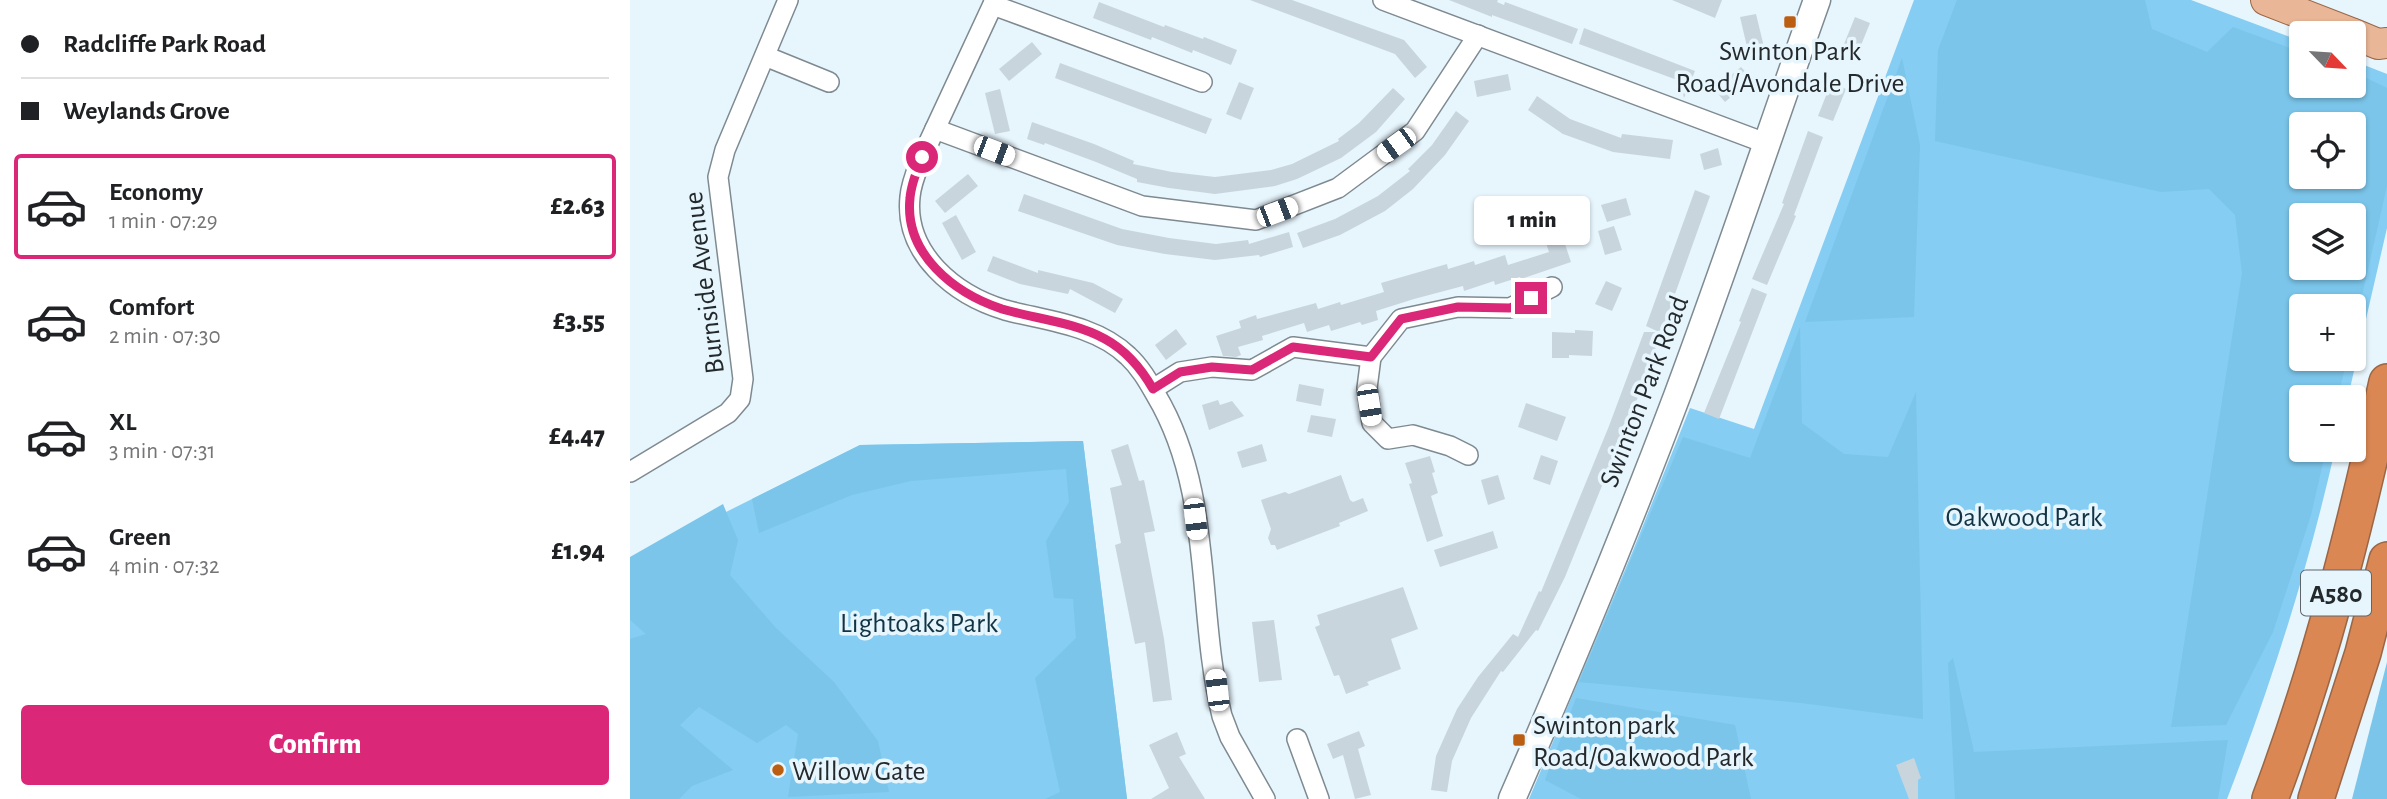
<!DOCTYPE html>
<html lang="en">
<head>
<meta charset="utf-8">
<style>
  :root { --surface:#fff; --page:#f6f6f6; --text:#202124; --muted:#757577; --line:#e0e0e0; --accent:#db2777 }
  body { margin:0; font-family:"Alegreya Sans",sans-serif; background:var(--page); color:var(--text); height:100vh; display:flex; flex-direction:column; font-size:26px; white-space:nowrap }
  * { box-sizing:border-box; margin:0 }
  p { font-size:23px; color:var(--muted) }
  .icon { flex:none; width:38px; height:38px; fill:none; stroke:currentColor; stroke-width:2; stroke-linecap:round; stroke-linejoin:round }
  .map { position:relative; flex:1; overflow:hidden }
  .drawer { display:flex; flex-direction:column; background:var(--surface); width:630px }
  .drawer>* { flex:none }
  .top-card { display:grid; align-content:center; height:154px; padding:0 21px; background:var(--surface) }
  .needle { width:46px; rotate:115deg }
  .controls { position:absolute; left:1659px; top:21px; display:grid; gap:14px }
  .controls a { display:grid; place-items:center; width:77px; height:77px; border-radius:7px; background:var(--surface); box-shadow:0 2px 5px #0004; font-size:35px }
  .end { position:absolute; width:32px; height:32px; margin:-16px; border:9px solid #db2777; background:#fff; box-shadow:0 0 0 4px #fff }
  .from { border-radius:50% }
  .bubble { position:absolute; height:49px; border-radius:7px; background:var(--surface); box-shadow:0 2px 5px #0004; font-size:23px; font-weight:800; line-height:49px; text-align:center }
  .car { position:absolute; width:21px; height:42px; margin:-21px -10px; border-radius:9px; box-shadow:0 0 5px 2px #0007; background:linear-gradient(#fff 24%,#345 0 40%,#fff 0 76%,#345 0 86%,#fff 0) }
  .top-card b { display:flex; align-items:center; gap:24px; height:66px; font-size:26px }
  .top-card b+b { border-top:2px solid var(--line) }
  .top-card i { width:18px; height:18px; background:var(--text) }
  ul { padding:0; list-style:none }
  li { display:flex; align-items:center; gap:21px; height:105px; margin:0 14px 10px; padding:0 7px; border:4px solid transparent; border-radius:7px }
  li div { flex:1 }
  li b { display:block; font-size:26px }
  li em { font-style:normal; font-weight:800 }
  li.active { border-color:var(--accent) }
  li>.icon { width:63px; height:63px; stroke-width:1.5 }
  .primary-button { display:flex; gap:14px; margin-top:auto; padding:14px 21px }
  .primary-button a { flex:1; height:80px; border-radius:7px; background:var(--accent); color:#fff; font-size:28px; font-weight:800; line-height:80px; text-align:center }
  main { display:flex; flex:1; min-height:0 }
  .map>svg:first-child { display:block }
  .green { fill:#85cdf2; fill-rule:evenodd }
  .forest { fill:#7bc5ea; fill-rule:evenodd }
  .building { fill:#c8d5dd }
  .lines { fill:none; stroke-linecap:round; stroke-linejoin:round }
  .street-casing { stroke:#7e8a91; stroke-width:22 }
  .secondary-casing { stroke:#7e8a91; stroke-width:29 }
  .primary-casing { stroke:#9a6645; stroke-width:32 }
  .highway-casing { stroke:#9a6645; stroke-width:38 }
  .street { stroke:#fff; stroke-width:19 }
  .secondary { stroke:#fff; stroke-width:26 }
  .primary { stroke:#e9b798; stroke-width:30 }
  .highway { stroke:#da8753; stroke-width:35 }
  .route { stroke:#db2777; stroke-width:9 }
  .poi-dot { fill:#bc5e12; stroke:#e7f5fd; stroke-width:2.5 }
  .labels { text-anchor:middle; stroke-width:7; stroke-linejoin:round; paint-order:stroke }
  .shield { fill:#e7f5fd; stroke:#5e666b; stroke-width:2 }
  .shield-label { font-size:26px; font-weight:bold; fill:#24292c }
  .poi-label { font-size:28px; fill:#24292c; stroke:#e7f5fd; text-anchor:start }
  .street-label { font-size:28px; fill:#24292c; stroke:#e7f5fd }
  .park-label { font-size:28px; fill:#113343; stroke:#e7f5fd }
</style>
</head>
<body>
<main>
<section class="drawer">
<div class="top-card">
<b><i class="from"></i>Radcliffe Park Road</b>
<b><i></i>Weylands Grove</b>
</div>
<ul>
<li class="active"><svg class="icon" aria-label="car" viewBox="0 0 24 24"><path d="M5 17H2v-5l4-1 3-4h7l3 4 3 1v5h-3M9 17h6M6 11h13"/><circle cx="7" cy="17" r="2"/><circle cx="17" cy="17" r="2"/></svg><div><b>Economy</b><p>1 min · 07:29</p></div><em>£2.63</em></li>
<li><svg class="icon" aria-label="car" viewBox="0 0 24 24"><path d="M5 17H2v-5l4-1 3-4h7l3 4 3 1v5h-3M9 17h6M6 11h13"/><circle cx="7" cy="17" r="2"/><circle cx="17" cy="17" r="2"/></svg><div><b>Comfort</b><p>2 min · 07:30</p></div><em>£3.55</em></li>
<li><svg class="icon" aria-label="car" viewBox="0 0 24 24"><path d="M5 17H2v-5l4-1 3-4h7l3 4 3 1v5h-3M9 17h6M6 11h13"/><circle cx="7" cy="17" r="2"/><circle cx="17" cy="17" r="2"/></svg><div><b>XL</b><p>3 min · 07:31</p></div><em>£4.47</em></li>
<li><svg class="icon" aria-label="car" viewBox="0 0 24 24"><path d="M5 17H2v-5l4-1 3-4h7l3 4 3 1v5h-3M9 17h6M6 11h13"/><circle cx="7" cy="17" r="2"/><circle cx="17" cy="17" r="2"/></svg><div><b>Green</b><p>4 min · 07:32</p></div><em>£1.94</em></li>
</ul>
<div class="primary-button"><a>Confirm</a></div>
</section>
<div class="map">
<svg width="1757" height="799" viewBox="0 0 1757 799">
  <rect width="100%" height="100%" fill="#e7f5fd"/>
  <!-- green -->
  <g class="green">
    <path d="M1284,0H1561L1671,41V86H1724V61L1757,74V228L1718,397H1671V450H1705C1678,569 1641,685 1597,799H899L1002,553L1060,408L1124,429ZM1671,124H1724V177H1671ZM1671,215H1724V268H1671ZM1671,306H1724V359H1671Z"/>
    <polygon points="453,441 497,799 0,799 0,560 230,445"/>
  </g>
  <!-- forest -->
  <g class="forest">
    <path d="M1327,0H1515L1522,29L1577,52L1603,27L1671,52V86H1724V72L1757,88V186L1724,331V306H1671V359H1717L1708,397H1671V450H1696L1681,515L1643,632L1596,725L1541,727L1612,273L1605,215L1579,189L1531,192L1305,141L1308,50ZM1724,124V177H1671V124ZM1671,215H1724V268H1671Z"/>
    <polygon points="1272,58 1290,145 1284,317 1175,322"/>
    <polygon points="1170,327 1172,423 1214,454 1258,457 1286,392 1293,719 1171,703 949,682 1053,437 1120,458"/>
    <polygon points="453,441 497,799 415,799 430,792 405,678 446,638 443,599 424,598 416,541 439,502 436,469 281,481 222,495 129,533 122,499 230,445"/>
    <polygon points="93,504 108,540 100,575 146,628 204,682 248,741 259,792 158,797 168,734 156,725 127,743 69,707 50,725 103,770 62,786 49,799 0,799 0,639 16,634 0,620 0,557"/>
    <polygon points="1323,658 1344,752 1598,740 1588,799 1325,799 1318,663"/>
    <polygon points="1757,662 1757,799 1722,799"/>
    <polygon points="946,698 1105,725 1121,799 951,799 915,780"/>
  </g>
  <!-- building -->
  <g class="building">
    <polygon points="620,0 662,0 774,40 797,67 785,78 765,54"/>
    <polygon points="819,0 868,0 867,2 874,5 875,2 948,29 942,44 862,15 862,17"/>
    <polygon points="1042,0 1092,0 1085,18"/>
    <polygon points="469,2 534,27 535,25 573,39 574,37 607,50 601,65 563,50 562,53 522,37 521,40 463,18"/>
    <polygon points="1126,14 1134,47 1118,51 1110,17"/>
    <polygon points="1225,17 1240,23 1227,55 1212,49"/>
    <polygon points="954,28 1065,71 1054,98 1050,81 949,44"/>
    <polygon points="402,42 412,54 379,81 369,69"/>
    <polygon points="430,63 582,119 576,134 425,78"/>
    <polygon points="1111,67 1122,79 1095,102 1084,89"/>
    <polygon points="878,74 881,90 847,97 844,81"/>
    <polygon points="609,82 624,88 611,120 596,114"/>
    <polygon points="1201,83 1216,89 1203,121 1188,116"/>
    <polygon points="763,88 775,99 746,132 711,158 667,179 645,186 585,194 539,188 507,182 507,179 466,162 415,143 414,145 397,139 402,122 464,144 504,161 503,164 542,172 585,177 641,170 662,164 709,141 708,139 729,123"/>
    <polygon points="370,89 380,131 365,134 355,93"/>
    <polygon points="907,96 940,119 991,138 992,134 1043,140 1040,159 983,152 933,134 898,110"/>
    <polygon points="826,111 839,121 815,155 783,189 755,211 710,235 673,248 667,233 705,219 748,196 780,171 778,169 802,145"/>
    <polygon points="1178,131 1193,137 1164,215 1166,216 1137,285 1122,279 1154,204 1152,203"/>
    <polygon points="1088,148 1092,165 1074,170 1070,154"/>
    <polygon points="338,174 348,186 315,213 305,201"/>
    <polygon points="1065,190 1080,196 1010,392 935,577 908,631 906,630 873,672 871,671 841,718 822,761 817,792 801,790 806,756 827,709 848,677 883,634 888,637 909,591 911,592 979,426 1014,332 1029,332 1016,326"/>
    <polygon points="394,194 492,229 539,238 586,244 618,240 619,244 659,232 663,247 630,257 629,255 585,260 535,254 487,245 388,211"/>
    <polygon points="996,198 1001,215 977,222 971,205"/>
    <polygon points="326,215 346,252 332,260 312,223"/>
    <polygon points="984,226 992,250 975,255 968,231"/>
    <polygon points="933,238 941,262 891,279 890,277 865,285 864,281 834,291 833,286 784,299 746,311 748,320 732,325 730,322 701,331 699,325 677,332 674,323 632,336 633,340 608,347 611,355 606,357 593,356 586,336 611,328 609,321 626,315 627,319 686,303 688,309 710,302 711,305 754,292 751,283 817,264 818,269 844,261 845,265 875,255 878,265 919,252 916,243"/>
    <polygon points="363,256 408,273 408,270 463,283 493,299 485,313 440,289 438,294 390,284 357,271"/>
    <polygon points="976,281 992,288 982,311 965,304"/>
    <polygon points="1122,288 1137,294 1089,419 1074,413 1111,322 1109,321"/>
    <polygon points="546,329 557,344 536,360 525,345"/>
    <polygon points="945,330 963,331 962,356 939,355 939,358 922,358 922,332 945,333"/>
    <polygon points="669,384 694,389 691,406 666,401"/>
    <polygon points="588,400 590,405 602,401 614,416 579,430 572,405"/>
    <polygon points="896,403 936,417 927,441 888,427"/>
    <polygon points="681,415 706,419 702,437 677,432"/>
    <polygon points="498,444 509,481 514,480 525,531 514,533 534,639 542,700 523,702 515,642 505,644 485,545 491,543 480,488 492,485 481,450"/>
    <polygon points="632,444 637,461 612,468 607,452"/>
    <polygon points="911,455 928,461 920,485 903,479"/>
    <polygon points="800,456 805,472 802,473 808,493 801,496 813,536 797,542 779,484 782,483 775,463"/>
    <polygon points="711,475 720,500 723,502 733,498 738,511 709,523 710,526 647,550 645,545 641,545 638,538 641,529 631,500 655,492 659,494"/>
    <polygon points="868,475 875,499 858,505 851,480"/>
    <polygon points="863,531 868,548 810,567 804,550"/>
    <polygon points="773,587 788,629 761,639 771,669 737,682 739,685 716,694 709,675 704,676 685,627 690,625 687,615"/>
    <polygon points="644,620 652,680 629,682 622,622"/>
    <polygon points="729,731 735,746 728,749 741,795 725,799 713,755 703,759 697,744"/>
    <polygon points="547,732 556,754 549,757 575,799 521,799 539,788 519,745"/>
    <polygon points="1284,758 1291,778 1288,780 1288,799 1279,799 1266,765"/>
  </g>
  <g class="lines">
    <defs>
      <g id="street">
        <path d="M365,0L292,157C287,170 281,183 280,197C274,254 325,295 375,310C417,321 466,325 498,356C510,367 518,381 526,395C584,492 566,610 592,716L600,737L635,799"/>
        <polyline points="753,0 1138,144"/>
        <polyline points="363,5 572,82"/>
        <polyline points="135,56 199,82"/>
        <polyline points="305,129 512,206 626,220 708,188 785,131 848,35"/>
        <polyline points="741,357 737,388 742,423 758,439 783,435 820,446 838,455"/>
        <polyline points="523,389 550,372 582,367 622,370 663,347 741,357 771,319 828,307 880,308 922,287"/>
        <polyline points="0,472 98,413 110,399 113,379 88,177 95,150 158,0"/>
        <polyline points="667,739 689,799"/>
      </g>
      <path id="secondary" d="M882,799C940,666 996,531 1047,396C1096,265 1140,132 1187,0"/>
      <g id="primary">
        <polyline points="1636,0 1721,33"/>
        <polyline points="1724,34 1748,44 1757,43"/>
      </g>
      <g id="highway">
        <path d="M1640,799C1691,664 1726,523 1757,382"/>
        <polyline points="1686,799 1733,653 1757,560"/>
      </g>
    </defs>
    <!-- street casing -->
    <use href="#street" class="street-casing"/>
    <!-- secondary casing -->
    <use href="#secondary" class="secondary-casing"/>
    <!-- primary casing -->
    <use href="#primary" class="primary-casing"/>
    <!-- highway casing -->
    <use href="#highway" class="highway-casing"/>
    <!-- street -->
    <use href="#street" class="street"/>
    <!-- secondary -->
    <use href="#secondary" class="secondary"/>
    <!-- primary -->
    <use href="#primary" class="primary"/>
    <!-- highway -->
    <use href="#highway" class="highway"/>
  </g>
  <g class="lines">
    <!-- route -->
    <path class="route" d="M292,157C287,170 281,184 280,198C274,254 324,293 372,309C406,319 444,322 475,339C497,351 511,368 523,389L550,372L582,367L622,370L663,347L741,357L771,319L828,307L880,308L901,298"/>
  </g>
  <!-- markers -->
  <g class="poi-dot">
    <rect x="1153" y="15" width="14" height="14" rx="3.5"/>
    <rect x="882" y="733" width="14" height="14" rx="3.5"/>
    <circle cx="148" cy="770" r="7"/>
  </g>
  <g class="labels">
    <!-- shield labels -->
    <rect class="shield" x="1671" y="570.5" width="70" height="45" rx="5"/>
    <g class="shield-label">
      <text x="1706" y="602">A580</text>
    </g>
    <!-- poi labels -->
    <g class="poi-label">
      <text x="1160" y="60" text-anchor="middle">Swinton Park<tspan x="1160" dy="32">Road/Avondale Drive</tspan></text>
      <text x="903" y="734">Swinton park<tspan x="903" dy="32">Road/Oakwood Park</tspan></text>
      <text x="162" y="780">Willow Gate</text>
    </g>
    <!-- street labels -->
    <g class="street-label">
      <text transform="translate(73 283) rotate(-97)" y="10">Burnside Avenue</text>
      <text transform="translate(1013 391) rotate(-69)" y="10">Swinton Park Road</text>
    </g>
    <!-- park labels -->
    <g class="park-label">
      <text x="1394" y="526">Oakwood Park</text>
      <text x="289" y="632">Lightoaks Park</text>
    </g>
  </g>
</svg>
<div class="controls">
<a><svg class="needle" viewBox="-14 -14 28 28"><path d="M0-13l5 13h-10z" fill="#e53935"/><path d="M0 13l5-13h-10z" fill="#757577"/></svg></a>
<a><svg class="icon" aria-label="locate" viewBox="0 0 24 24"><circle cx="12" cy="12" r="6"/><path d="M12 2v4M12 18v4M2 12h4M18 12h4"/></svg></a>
<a><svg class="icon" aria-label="layers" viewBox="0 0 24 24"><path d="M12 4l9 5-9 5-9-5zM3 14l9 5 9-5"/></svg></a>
<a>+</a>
<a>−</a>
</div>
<i class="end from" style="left:292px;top:157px"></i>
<i class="end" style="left:901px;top:298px"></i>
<div class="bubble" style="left:844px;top:196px;width:116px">1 min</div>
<i class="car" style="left:766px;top:145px;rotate:234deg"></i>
<i class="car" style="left:364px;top:151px;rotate:111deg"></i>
<i class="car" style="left:647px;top:212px;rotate:69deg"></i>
<i class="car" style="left:739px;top:405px;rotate:171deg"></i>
<i class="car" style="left:565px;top:519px;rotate:173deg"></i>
<i class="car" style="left:587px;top:690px;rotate:353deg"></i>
</div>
</main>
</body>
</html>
